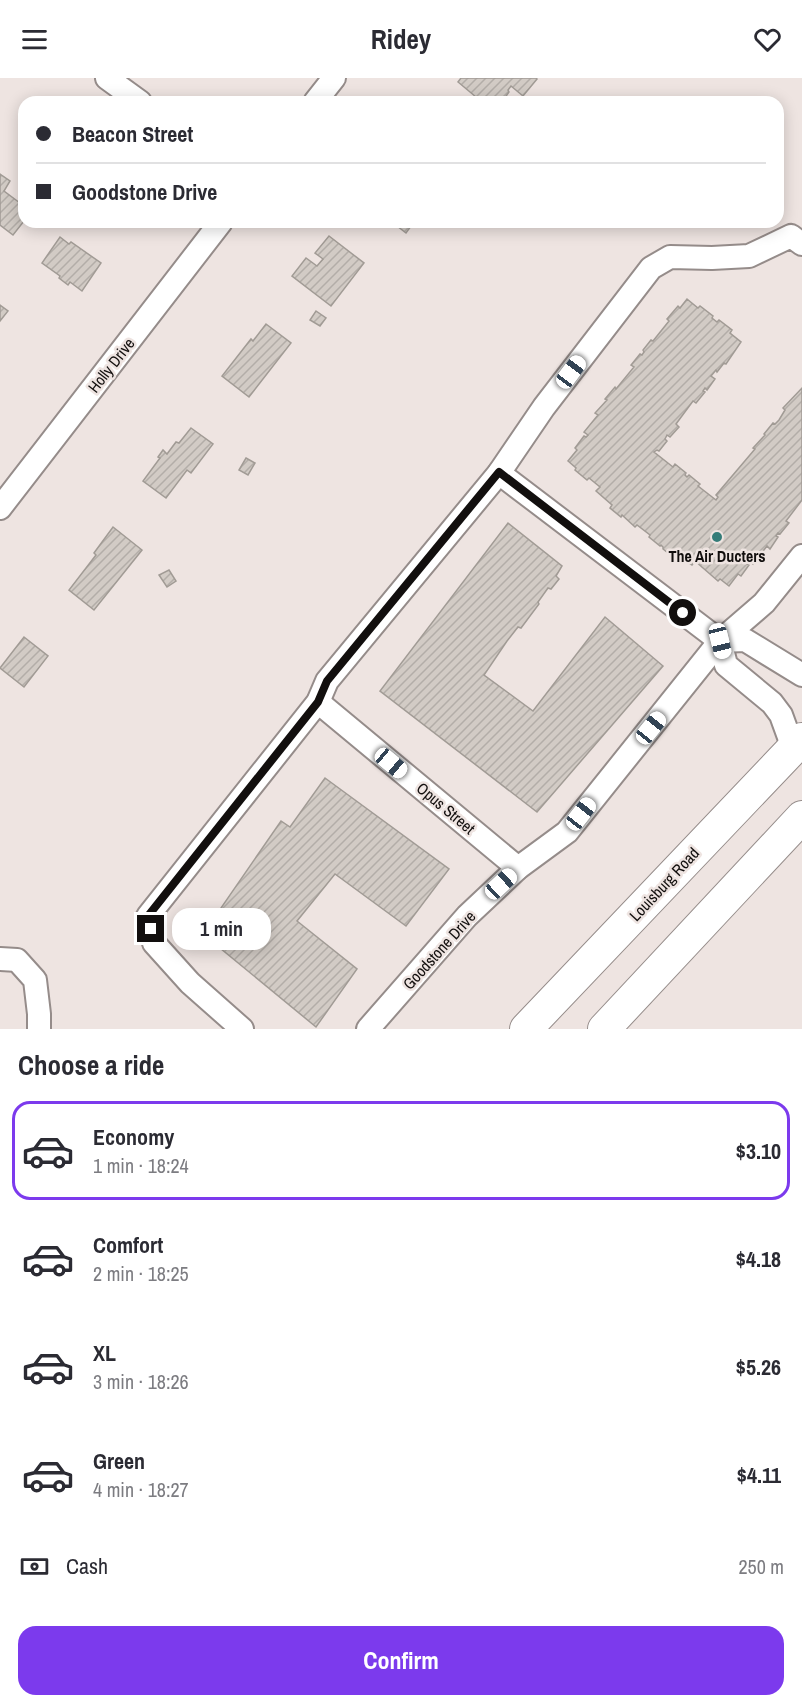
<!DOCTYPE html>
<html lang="en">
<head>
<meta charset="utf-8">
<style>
  :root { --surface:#fff; --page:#f7f7f7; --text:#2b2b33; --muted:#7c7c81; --line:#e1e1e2; --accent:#7c3aed }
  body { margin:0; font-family:"Archivo Narrow",sans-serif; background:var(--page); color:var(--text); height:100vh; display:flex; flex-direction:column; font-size:22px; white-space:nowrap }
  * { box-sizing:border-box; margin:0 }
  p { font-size:20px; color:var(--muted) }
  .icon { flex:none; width:33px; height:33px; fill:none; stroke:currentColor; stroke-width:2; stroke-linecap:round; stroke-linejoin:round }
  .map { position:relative; height:951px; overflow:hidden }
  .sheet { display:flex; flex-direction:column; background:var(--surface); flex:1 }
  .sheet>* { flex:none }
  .guide { position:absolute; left:18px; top:18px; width:766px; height:132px; border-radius:18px; box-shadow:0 3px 15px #0003; display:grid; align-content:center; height:132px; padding:0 18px; background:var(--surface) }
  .end { position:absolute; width:27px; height:27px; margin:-14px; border:8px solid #120f0e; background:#fff; box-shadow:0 0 0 3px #fff }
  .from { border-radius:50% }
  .bubble { position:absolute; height:42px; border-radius:18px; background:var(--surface); box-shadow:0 3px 15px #0003; font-size:20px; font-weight:700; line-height:42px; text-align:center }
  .car { position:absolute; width:18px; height:36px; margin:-18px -9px; border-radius:8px; box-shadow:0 0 4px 2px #0007; background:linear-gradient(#fff 24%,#345 0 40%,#fff 0 76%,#345 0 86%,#fff 0) }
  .guide b { display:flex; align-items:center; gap:21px; height:57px; font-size:22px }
  .guide b+b { border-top:2px solid var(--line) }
  .guide i { width:15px; height:15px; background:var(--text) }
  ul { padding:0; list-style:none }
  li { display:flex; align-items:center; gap:18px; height:99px; margin:0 12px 9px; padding:0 6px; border:3px solid transparent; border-radius:18px }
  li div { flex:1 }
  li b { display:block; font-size:22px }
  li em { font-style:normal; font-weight:700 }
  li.active { border-color:var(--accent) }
  li>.icon { width:54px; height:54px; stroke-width:1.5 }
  h2 { padding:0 18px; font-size:27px; line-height:72px }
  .pay { display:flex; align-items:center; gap:15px; height:66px; padding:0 18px; font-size:22px }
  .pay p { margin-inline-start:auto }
  .cta { display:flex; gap:12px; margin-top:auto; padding:12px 18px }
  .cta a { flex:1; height:69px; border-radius:18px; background:var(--accent); color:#fff; font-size:24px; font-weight:700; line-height:69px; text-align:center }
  header { display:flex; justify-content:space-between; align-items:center; height:78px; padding:0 18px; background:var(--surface); font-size:27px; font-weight:700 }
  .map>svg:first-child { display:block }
  .building { fill:url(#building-hatch); stroke:#a19b95; stroke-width:1.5 }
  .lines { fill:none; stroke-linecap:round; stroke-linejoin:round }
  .minor-casing { stroke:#958c8a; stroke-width:26 }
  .highway-casing { stroke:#958c8a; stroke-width:34 }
  .minor { stroke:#fff; stroke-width:22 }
  .highway { stroke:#fff; stroke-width:32 }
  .route { stroke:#120f0e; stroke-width:8 }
  .poi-dot { fill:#347c78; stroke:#eee4e1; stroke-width:2 }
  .labels { text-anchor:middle; stroke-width:5; stroke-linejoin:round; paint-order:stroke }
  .street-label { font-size:16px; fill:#120f0e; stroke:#eee4e1 }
  .poi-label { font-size:16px; font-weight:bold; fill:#120f0e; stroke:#eee4e1 }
</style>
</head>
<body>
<header><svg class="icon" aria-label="menu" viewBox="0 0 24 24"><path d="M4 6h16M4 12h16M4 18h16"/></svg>Ridey<svg class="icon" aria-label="heart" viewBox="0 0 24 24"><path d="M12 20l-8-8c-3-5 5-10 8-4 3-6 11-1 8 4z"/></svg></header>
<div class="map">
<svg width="802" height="951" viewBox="0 0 802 951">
  <defs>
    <pattern id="building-hatch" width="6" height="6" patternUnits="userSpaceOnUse" patternTransform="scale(1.5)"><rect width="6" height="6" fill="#d2cbc5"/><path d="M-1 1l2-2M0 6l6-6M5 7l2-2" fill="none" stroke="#b3ada8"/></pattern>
  </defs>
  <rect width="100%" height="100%" fill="#eee4e1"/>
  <!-- building -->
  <g class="building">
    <polygon points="461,0 536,0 537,1 523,18 511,8 508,12 509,14 502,24 482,24 458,4"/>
    <polygon points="0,96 10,103 4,113 24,128 24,143 13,157 0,147"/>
    <polygon points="392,144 414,144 406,155"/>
    <polygon points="329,158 364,185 331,228 292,198 306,180 317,188 323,181 315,175"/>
    <polygon points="60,159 69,166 71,164 101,185 82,213 70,204 68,207 59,200 60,198 42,185"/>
    <polygon points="687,221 698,230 700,228 713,238 712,240 717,244 719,242 732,252 730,255 741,264 726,286 724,285 717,294 716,292 711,298 715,301 707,312 705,310 703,313 705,314 696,325 693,323 676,346 679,349 670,359 667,357 665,361 667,363 659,373 657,372 654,374 673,389 675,386 686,395 685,397 687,399 689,397 700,406 698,408 716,422 718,419 716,417 755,371 753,370 765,357 764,356 773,345 775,346 779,342 785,332 783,330 802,310 802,422 786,443 789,445 780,456 778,455 776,458 778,459 770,471 767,468 753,486 750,483 747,486 749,487 741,498 738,496 729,508 720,501 718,503 695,483 692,487 675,476 673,479 663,471 663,469 661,467 660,468 649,459 650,457 637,447 635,449 622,437 621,439 610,430 612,427 596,413 600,409 589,400 587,402 575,392 576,390 568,383 577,372 575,370 584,358 586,359 588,357 584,354 598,337 595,335 607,322 605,321 615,309 616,311 634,289 631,287 640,276 642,277 644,274 643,272 651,262 653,263 669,243 667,241 678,228 680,230"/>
    <polygon points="0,227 8,233 0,243"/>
    <polygon points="316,233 326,240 320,248 310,242"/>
    <polygon points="266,246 291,265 249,319 222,298 251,261 253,263"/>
    <polygon points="191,350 213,366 191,395 187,392 166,420 143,403 160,380 158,379 163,372 167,376 176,364 179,365"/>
    <polygon points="246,380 255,385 248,397 239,392"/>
    <polygon points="508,445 562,488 556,498 559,501 551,511 548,510 538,524 539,526 521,550 518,549 507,563 484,597 533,633 605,539 663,588 537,734 380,613"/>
    <polygon points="113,449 142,472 94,532 69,512 96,477 94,475"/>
    <polygon points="169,492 176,503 167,509 159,497"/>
    <polygon points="24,559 48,578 24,609 0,590"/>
    <polygon points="325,700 449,791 406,848 335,796 297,843 357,891 316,949 203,856 281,743 290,749"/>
  </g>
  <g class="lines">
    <defs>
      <g id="minor">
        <polyline points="107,0 140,24"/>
        <polyline points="315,24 334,0"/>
        <polyline points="499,395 720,563 726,587 772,625 781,637 793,670"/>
        <polyline points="0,430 221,144"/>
        <polyline points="720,563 745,562 802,597"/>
        <polyline points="318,624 518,790"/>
        <polyline points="0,881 17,882 35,902 39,936 39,951"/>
        <polyline points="242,951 190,905 154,865 148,838 318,624 327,603 499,395 544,329 651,190 670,179 712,180 749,178 791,158 802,166"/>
        <polyline points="368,951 467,838 518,790 567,754 720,563 764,525 802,478"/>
      </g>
      <g id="highway">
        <polyline points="526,951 802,661"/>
        <polyline points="604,951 802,739"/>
      </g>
    </defs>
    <!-- minor casing -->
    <use href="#minor" class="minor-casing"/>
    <!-- highway casing -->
    <use href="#highway" class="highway-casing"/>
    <!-- minor -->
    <use href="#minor" class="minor"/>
    <!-- highway -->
    <use href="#highway" class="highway"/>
  </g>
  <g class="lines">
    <!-- route -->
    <polyline class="route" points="151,851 148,838 318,624 327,603 499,394 683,535"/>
  </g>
  <!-- markers -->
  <circle class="poi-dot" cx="717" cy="459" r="6"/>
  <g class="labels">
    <!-- street labels -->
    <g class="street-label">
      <text transform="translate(111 287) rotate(-52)" y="6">Holly Drive</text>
      <text transform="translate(446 730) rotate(40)" y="6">Opus Street</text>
      <text transform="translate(664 806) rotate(-47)" y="6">Louisburg Road</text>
      <text transform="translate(439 872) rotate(-48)" y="6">Goodstone Drive</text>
    </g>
    <!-- poi labels -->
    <g class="poi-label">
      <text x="717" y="484">The Air Ducters</text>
    </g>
  </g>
</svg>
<i class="end from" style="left:683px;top:535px"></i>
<i class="end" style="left:151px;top:851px"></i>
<div class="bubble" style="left:172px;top:830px;width:99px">1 min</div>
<i class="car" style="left:571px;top:294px;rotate:37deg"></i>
<i class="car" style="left:720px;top:563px;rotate:166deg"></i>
<i class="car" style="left:651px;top:650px;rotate:39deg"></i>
<i class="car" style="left:391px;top:685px;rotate:130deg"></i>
<i class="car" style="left:581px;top:736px;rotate:38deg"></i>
<i class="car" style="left:501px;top:806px;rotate:47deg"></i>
<div class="guide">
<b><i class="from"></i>Beacon Street</b>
<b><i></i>Goodstone Drive</b>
</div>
</div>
<section class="sheet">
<h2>Choose a ride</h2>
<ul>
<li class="active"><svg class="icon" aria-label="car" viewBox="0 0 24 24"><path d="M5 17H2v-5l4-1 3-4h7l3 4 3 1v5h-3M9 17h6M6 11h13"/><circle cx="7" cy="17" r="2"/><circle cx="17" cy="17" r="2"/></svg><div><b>Economy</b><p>1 min · 18:24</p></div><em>$3.10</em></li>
<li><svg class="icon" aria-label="car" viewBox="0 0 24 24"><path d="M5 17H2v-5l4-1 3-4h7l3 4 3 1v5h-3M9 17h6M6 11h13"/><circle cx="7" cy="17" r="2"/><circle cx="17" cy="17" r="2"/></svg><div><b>Comfort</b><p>2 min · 18:25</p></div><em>$4.18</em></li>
<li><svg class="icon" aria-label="car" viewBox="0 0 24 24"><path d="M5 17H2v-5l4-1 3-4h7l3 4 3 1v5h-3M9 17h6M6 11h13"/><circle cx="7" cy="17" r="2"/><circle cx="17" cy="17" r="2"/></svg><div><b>XL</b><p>3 min · 18:26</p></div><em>$5.26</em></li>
<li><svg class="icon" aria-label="car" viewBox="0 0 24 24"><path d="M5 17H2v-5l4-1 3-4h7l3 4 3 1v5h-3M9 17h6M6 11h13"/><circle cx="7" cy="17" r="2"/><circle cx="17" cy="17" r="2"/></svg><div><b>Green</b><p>4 min · 18:27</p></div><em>$4.11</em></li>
</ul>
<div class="pay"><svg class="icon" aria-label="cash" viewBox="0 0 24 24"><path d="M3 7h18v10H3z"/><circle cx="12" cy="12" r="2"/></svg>Cash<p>250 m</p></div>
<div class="cta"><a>Confirm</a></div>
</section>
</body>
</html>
